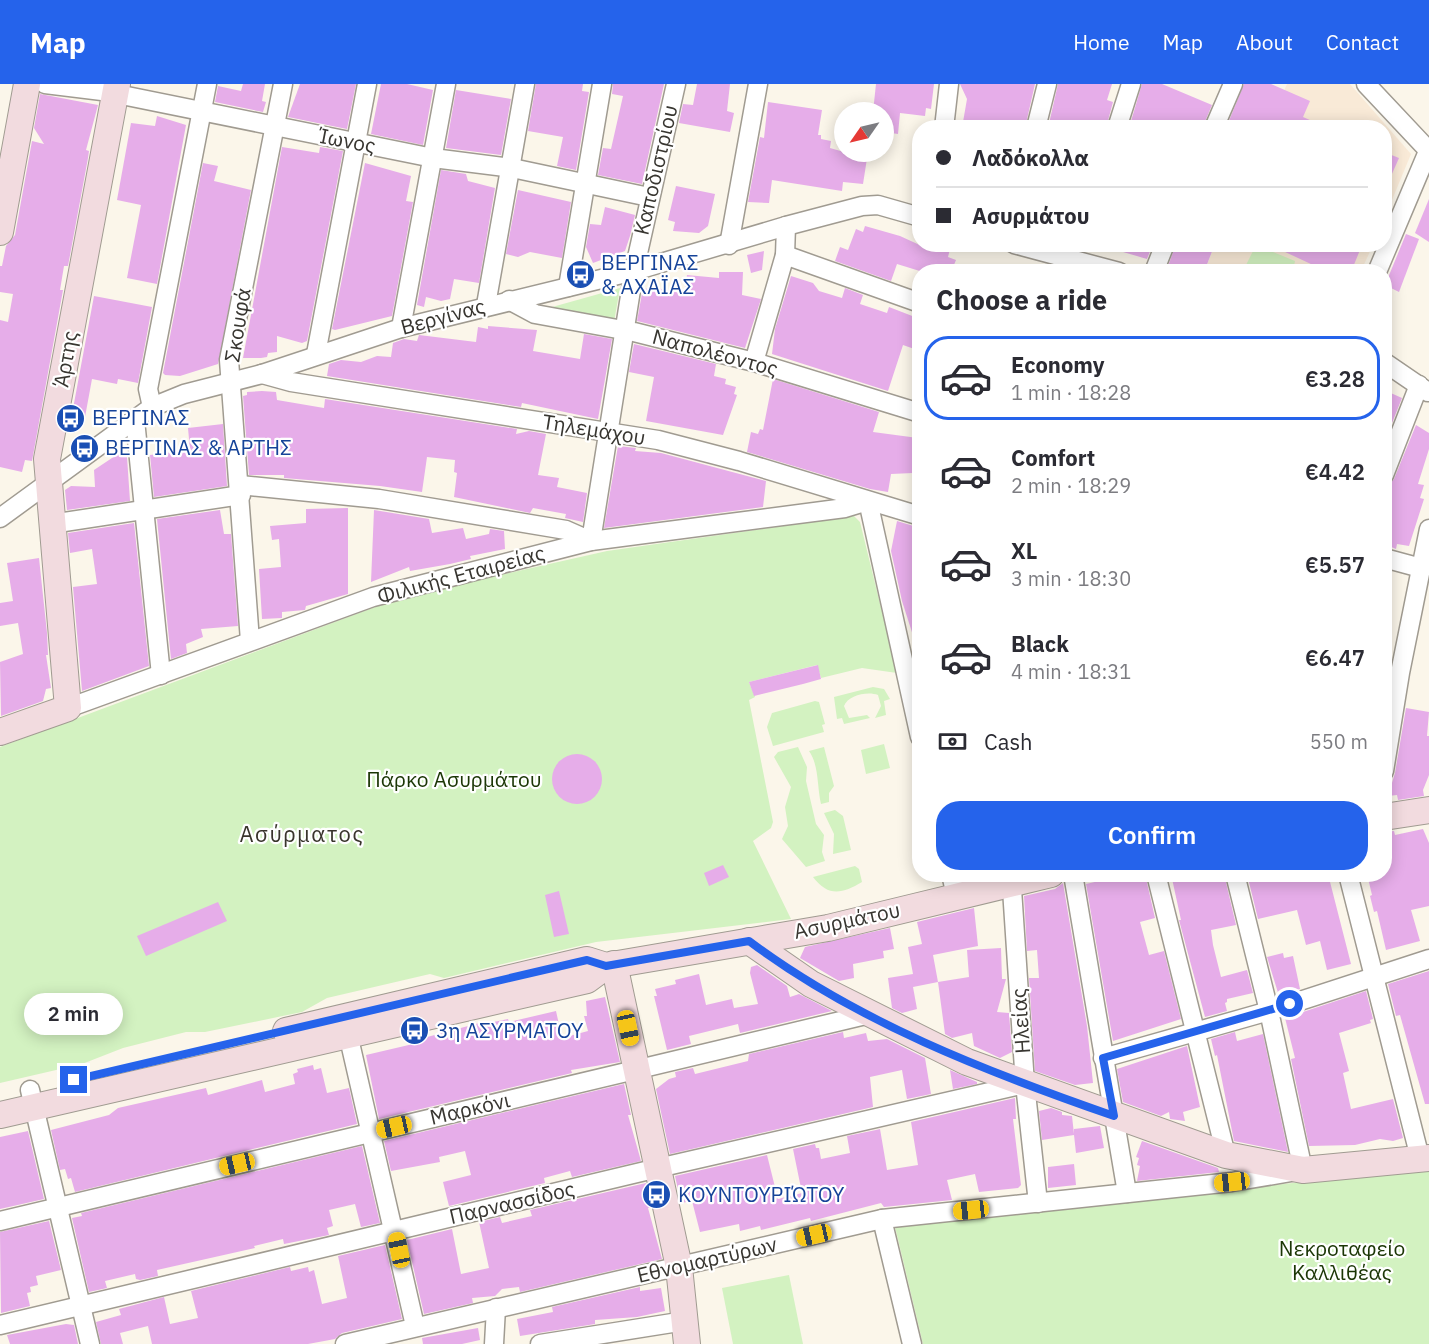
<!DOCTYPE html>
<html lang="en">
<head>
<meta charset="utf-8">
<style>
  :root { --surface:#fff; --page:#f7f7f7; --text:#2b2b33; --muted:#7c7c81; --line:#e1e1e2; --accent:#2563eb }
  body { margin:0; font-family:"IBM Plex Sans",sans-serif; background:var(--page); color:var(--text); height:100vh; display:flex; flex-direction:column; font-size:22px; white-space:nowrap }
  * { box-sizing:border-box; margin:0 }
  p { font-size:20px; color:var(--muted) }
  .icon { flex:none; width:33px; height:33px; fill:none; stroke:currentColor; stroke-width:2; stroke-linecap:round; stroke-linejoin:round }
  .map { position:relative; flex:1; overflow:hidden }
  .side { position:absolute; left:912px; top:180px; width:480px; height:618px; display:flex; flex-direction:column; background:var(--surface); border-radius:24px; box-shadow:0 3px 15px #0003 }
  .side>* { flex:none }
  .top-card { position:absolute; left:912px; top:36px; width:480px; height:132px; border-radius:24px; box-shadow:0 3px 15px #0003; display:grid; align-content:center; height:132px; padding:0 24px; background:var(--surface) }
  .needle { width:39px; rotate:236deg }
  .tools { position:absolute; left:834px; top:18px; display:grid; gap:12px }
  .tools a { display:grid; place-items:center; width:60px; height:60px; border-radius:50%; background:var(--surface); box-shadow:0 3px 15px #0003; font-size:30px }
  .end { position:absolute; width:27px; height:27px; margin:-14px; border:8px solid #2563eb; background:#fff; box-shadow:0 0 0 3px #fff }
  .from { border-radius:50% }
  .bubble { position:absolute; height:42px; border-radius:21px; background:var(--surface); box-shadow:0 3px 15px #0003; font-size:20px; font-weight:600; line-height:42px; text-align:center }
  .car { position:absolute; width:18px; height:36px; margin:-18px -9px; border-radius:8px; box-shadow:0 0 4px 2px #0007; background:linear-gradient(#f5c518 24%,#345 0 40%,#f5c518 0 76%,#345 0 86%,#f5c518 0) }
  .top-card b { display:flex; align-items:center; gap:21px; height:57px; font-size:22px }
  .top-card b+b { border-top:2px solid var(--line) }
  .top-card i { width:15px; height:15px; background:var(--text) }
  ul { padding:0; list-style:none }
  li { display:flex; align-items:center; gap:18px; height:84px; margin:0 12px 9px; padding:0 12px; border:3px solid transparent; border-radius:24px }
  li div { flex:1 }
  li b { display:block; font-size:22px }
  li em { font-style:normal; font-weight:600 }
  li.selected { border-color:var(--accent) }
  li>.icon { width:54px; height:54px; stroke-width:1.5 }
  h2 { padding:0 24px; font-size:27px; line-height:72px }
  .pay { display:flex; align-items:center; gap:15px; height:66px; padding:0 24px; font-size:22px }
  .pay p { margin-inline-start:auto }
  .cta { display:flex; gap:12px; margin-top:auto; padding:12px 24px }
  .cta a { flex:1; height:69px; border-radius:24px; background:var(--accent); color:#fff; font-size:24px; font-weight:600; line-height:69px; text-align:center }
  header { display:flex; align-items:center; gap:36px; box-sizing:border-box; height:84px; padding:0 30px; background:var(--accent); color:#fff }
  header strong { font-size:28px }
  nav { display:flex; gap:33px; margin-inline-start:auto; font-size:21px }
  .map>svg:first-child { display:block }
  .education { fill:#f9ead7 }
  .green { fill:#d3f2c1 }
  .building { fill:#e6ade9 }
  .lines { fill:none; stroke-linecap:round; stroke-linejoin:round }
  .street-casing { stroke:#a09b91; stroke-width:21 }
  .secondary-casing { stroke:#a09b91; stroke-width:28 }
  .street { stroke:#fff; stroke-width:18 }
  .secondary { stroke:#f2dbdf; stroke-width:26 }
  .route { stroke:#2563eb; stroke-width:8 }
  .labels { text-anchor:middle; stroke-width:4.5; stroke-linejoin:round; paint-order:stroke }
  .street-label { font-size:21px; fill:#383631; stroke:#fff }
  .transit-label { font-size:21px; fill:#164399; stroke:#fff; text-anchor:start }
  .park-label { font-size:21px; fill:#1b3605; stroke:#fff }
  .neighbourhood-label { font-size:22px; letter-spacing:1.5px; fill:#39352c; stroke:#fff }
</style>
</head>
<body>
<header>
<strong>Map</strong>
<nav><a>Home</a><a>Map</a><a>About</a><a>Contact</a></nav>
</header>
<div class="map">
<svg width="1429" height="1260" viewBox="0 0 1429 1260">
  <rect width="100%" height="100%" fill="#fbf6ea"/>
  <!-- education -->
  <g class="education">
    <polygon points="1287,0 1350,0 1411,70 1385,133 1384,44 1268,44"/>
    <polygon points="1215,161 1373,161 1361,187 1204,188"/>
  </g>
  <!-- green -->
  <g class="green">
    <polygon points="1256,161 1295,177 1293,187 1261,187 1245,183"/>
    <polygon points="620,204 614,238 538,227"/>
    <polygon points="854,432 860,438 897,589 862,584 821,594 817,581 749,598 755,613 749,616 773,738 771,744 753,757 791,835 596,858 444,894 430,890 327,914 302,928 205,948 186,948 123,964 82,980 0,999 0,663 402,513 607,467"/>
    <path d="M873,603L884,605L890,615L884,617L886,631L875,634L881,622L878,611C868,607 848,611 844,622L849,634L867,631L870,634L844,640L842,634L837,635L834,613Z"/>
    <polygon points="815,617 819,618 825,640 822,641 824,648 773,662 767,643 772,629"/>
    <polygon points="884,660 890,684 866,690 861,666"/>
    <polygon points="798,663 807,683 806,697 816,740 824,751 822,768 825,777 806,783 782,755 788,742 785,723 791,703 774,673 778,668"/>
    <path d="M824,663L834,702L829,709V718L821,720C817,702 819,681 809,667Z"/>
    <polygon points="835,726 843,732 851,766 833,770 834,750 824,729"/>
    <path d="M855,782L859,785L862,798C842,810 828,813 813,793Z"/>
    <polygon points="1429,1084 1429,1260 923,1260 895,1143"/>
    <polygon points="789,1191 803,1260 733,1260 722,1204"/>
  </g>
  <!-- building -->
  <g class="building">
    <polygon points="243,0 265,0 262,17 266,18 263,28 215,18 218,2 241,7"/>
    <polygon points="300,0 356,0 347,45 288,33"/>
    <polygon points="381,0 407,0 433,6 423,61 371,50"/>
    <polygon points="536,0 583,0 582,7 589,8 576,86 557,82 563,53 528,47"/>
    <polygon points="613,0 664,0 642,100 598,91 603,64 611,65 623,12 612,10"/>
    <polygon points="697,0 730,0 727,27 734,29 730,48 679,39 683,20 693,21"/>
    <polygon points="876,0 934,0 931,25 926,24 925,32 900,29 898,50 884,48 884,28 873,28"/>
    <polygon points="960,0 1035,0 1025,44 1000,44 963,38 967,15"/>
    <polygon points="1058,0 1112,0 1107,16 1113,18 1106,44 1048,44"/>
    <polygon points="1142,0 1162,0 1212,21 1204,40 1193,36 1190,44 1129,44"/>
    <polygon points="1244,0 1271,0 1310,17 1303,33 1328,44 1226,44"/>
    <polygon points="456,6 511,15 501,71 446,64"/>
    <polygon points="40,10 98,21 86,66 89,67 88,74 68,182 64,182 60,206 63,206 32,377 25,376 22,388 0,383 0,236 8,238 13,210 0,208 0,182 2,182 6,162 15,151 32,57 44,60 34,44"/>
    <polygon points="768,18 822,26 818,51 821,51 821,55 831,57 830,64 844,68 868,68 863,100 843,98 842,107 772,96 769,119 748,118 760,53 764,54"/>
    <polygon points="157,32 186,41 157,200 127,194 141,121 117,116 131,39 155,42"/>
    <polygon points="282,63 319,69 320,63 343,67 307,257 302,259 277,252 277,268 268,269 267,273 261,274 243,274"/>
    <polygon points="1384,68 1399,74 1384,108"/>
    <polygon points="203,79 218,82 214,97 251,106 218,280 180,292 165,291 163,289"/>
    <polygon points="365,79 411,92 406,117 413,118 392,232 335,246 332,245"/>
    <polygon points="441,86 466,90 468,97 495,104 479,199 454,195 450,215 441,217 426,213 424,223 417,221"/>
    <polygon points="676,102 715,110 708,142 699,149 673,147 675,138 668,136"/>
    <polygon points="518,106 571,118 562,174 530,168 518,173 506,170"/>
    <polygon points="1429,115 1429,158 1415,149"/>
    <polygon points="605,123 635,131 630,152 625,167 593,179 586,163 590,140 601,141"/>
    <polygon points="865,142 900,152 924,163 937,160 950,165 948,173 956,176 951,188 923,188 897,180 891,197 835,177 840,163 848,166 856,145 863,148"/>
    <polygon points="1406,150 1419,155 1399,208 1385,201"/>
    <polygon points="1107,160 1153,160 1147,175 1106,163"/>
    <polygon points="1176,160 1215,160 1204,188 1174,188 1167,185"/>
    <polygon points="1268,160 1335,160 1346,165 1348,160 1360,166 1351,188 1328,188"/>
    <polygon points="764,167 762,186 751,189 747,171"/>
    <polygon points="719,188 743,188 742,211 761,215 745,264 637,237 643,204 648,205 649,202 684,210 687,191 719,194"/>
    <polygon points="791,192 813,199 819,207 842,214 845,204 863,211 860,220 887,229 889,223 920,235 920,267 903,261 888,307 772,270 775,245"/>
    <polygon points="94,212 152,223 138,299 118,295 117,300 92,295 85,333 72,330"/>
    <polygon points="488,242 537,246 533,267 580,275 584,250 612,255 598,335 522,319 521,323 327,292 329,280 341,276 361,278 377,272 391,273 393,259 404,255 417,257 419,251 476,258 478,243 488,245"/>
    <polygon points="634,260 716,280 714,292 726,295 725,300 736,303 734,310 737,311 723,351 646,337 654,293 629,288"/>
    <polygon points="773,295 879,328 873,348 918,354 913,389 891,390 888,408 870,405 747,368 751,348 758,350 760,345 763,346"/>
    <polygon points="1384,306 1402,314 1384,359"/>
    <polygon points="262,307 276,308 277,316 324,324 325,315 517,345 516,350 529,347 546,350 538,391 559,394 557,403 587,409 583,438 565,434 566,430 533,424 530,429 454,413 457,389 454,388 455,376 427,373 422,408 380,402 284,394 284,391 249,391 243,312 247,311 247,308"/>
    <polygon points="223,340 227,402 154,413 150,371 190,366 188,344"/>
    <polygon points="1416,341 1429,349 1429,365 1418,400 1424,401 1420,414 1424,415 1409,462 1397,460 1396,465 1384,460 1384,408 1386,402 1394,395"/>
    <polygon points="618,362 636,364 635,367 661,369 766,397 763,423 604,444"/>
    <polygon points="124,366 125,373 127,373 130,417 67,426 65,406 71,402 95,403 94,386"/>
    <polygon points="348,424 348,510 306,522 305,526 282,528 282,534 262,535 259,485 281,483 279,455 272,456 270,442 306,439 306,425"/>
    <polygon points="220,426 224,450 231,450 238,542 201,545 203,553 186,560 187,569 171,575 157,435"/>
    <polygon points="374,426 429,435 432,449 463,444 466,455 489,450 490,445 504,447 505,465 470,472 471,475 450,480 410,487 409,483 371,498"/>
    <polygon points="897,437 920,444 920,564 917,564 902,517 891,467"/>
    <polygon points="134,439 149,582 82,607 73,503 97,500 92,465 70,469 68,449"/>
    <polygon points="39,474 47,549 48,571 46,571 51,604 46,605 43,617 1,632 0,578 23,570 18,539 0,542 0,519 13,517 7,479"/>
    <polygon points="818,581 821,595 803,600 754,612 749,598"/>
    <polygon points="1406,624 1429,628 1427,652 1429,652 1429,691 1423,706 1424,712 1398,716 1397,711 1388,712 1395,689"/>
    <circle cx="577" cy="695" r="25"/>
    <polygon points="1423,745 1429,759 1429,822 1411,826 1420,857 1386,866 1377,827 1374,828 1370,812 1372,811 1367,790 1384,790 1384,748 1394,747 1395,751"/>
    <polygon points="723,781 729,793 709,802 704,789"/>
    <polygon points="1111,790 1145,790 1155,834 1140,838 1149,871 1164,867 1181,935 1113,957 1086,800 1112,794"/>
    <polygon points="1171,790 1224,790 1236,841 1211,846 1213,861 1221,893 1247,886 1253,909 1227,915 1227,918 1225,919 1227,927 1205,933 1179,836 1181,836"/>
    <polygon points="1247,790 1249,790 1250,797 1277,790 1328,790 1351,880 1327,886 1320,857 1306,861 1297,826 1258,835"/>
    <polygon points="1063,799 1087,942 1093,999 1075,1001 1035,987 1029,894 1039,894 1037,866 1027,867 1024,812 1055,805"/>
    <polygon points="559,807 569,850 554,853 545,811"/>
    <polygon points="218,818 227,837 146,872 137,852"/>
    <polygon points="974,824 978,862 933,871 938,898 913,903 917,925 902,929 892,924 888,894 913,890 908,863 922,860 917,838"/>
    <polygon points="890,844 894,865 883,867 884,874 853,880 854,894 839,897 800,874 805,863"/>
    <polygon points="1001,864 1002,895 1006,895 997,928 1009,929 1012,968 1000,974 974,962 972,949 952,954 945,950 938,898 969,893 967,866"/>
    <polygon points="1283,869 1284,874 1293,872 1300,905 1279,912 1267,873"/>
    <polygon points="757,881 787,902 790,913 799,910 832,927 740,949 738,940 689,952 691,960 667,966 654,912 657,912 655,905 676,900 675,896 699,890 706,921 732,915 734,924 758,920 750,889 751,883"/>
    <polygon points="1429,887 1429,1020 1425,1020 1400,931 1396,932 1388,900"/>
    <polygon points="1366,907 1373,935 1370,936 1371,939 1339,949 1349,987 1343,989 1351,1025 1393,1015 1403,1054 1393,1057 1380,1055 1355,1061 1309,1062 1291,975 1295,974 1285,934"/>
    <polygon points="605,913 620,978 571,986 572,989 379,1035 366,971 413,960 416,959 416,956 483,938 484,940 508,935 509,938 556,927 562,954 588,947 584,932 587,932 586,917"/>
    <polygon points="843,948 844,954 866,949 868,957 887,955 925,974 931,1010 907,1015 902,986 870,993 873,1023 670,1070 656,1005 669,995 676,993 675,988 693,984 695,990 748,977 749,970"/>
    <polygon points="1235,948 1237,957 1263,950 1288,1068 1234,1057 1217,971 1215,972 1211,955"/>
    <polygon points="1187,962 1200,1023 1183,1028 1185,1037 1170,1035 1169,1028 1161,1032 1123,1018 1117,985"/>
    <polygon points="313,981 314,986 321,984 327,1009 349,1004 357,1040 75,1108 71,1094 68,1095 65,1085 60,1086 51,1046 109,1031 118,1024 206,1004 208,1011 262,996 265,1008 295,1000 293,990 298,988 297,985"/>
    <polygon points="950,986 977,998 977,1000 953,1005"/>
    <polygon points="624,1000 631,1031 628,1031 641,1077 572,1093 570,1087 544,1094 545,1099 449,1122 443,1098 471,1091 465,1067 439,1073 440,1078 391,1087 384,1057"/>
    <polygon points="1015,1014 1016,1035 1013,1035 1021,1101 1018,1104 979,1108 975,1090 947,1096 952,1116 884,1123 881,1119 811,1137 810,1134 761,1146 760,1142 740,1147 739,1140 700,1148 692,1117 681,1119 675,1092 767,1071 778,1115 802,1109 793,1065 815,1060 816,1064 819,1064 821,1075 850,1069 847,1052 876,1046 880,1045 887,1086 918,1081 911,1038"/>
    <polygon points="1051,1024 1062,1028 1062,1031 1072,1032 1074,1050 1074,1045 1100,1042 1104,1064 1076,1069 1074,1051 1042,1056 1039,1027"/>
    <polygon points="28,1047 44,1115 0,1125 0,1053"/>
    <polygon points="1142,1057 1218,1084 1219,1088 1137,1097 1140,1082 1137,1081 1139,1074 1136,1073"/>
    <polygon points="362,1062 380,1139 361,1143 355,1120 329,1126 333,1142 327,1144 329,1151 284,1160 283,1155 254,1162 255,1164 157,1186 158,1192 140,1196 136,1195 135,1190 105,1197 107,1204 89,1208 72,1134 82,1132 81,1129"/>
    <polygon points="1074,1080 1076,1101 1048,1104 1048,1083"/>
    <polygon points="646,1099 651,1123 648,1124 662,1175 520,1208 519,1203 502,1205 495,1212 472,1214 473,1219 424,1230 407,1156 452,1145 461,1190 489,1184 479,1138 500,1133 502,1139 532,1132 530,1126"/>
    <polygon points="49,1137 61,1186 36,1192 38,1201 30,1203 31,1208 27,1209 30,1222 1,1229 0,1148"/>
    <polygon points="385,1161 402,1235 342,1249 335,1255 308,1260 152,1260 148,1242 120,1249 123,1260 101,1260 96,1238 121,1231 119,1225 164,1213 170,1240 198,1234 191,1207 290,1183 291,1187 308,1183 309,1188 314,1186 322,1220 347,1214 338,1172"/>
    <polygon points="640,1203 640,1207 661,1204 665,1227 637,1233 595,1236 595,1240 520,1252 517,1235 553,1228 552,1223"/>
    <polygon points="66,1240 74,1241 78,1260 10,1260 7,1251"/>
    <polygon points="478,1244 480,1256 462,1260 423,1260 422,1254"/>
  </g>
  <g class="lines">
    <defs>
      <g id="street">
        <polyline points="45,0 102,7 433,74 512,84 649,113"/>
        <polyline points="1366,0 1429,67"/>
        <polyline points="944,44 949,0"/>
        <polyline points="1036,44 1047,0"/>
        <polyline points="1117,44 1131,0"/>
        <polyline points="1214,44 1233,0"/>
        <polyline points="1014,160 1119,188"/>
        <polyline points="729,161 758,0"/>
        <polyline points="785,171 920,219"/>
        <polyline points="1154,188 1165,160"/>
        <polyline points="1377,188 1429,65"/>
        <polyline points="568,203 602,0"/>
        <polyline points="509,216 535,230 634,248 754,278 920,329"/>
        <polyline points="486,221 525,0"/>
        <polyline points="401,244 446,0"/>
        <polyline points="316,270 367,0"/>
        <polyline points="754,278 785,171 786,142"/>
        <polyline points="1384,278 1428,308"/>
        <polyline points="262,290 291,298 658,356 739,377 920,432"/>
        <polyline points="152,323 148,305 207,0"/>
        <polyline points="135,336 161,591"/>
        <polyline points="1384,391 1419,301"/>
        <polyline points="240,401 379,415 566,446 591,457 634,187 676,0"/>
        <polyline points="868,417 920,653"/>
        <polyline points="0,434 152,323 184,310 262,290 401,244 634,187 786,142 862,122 878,121 920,133"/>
        <polyline points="51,440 241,411"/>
        <polyline points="1384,474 1421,484"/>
        <polyline points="250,557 229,276 283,0"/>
        <polyline points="68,624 373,513 591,457 845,424 868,417"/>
        <polyline points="1384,687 1400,589 1429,445"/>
        <polyline points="951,790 956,812"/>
        <polyline points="1011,790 1025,1000 1038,1119"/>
        <polyline points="1073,790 1127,1109"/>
        <polyline points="1156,790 1226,1071"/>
        <polyline points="1348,790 1420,1074"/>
        <polyline points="348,950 415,1242"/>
        <polyline points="1103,974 1269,927 1429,875"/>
        <polyline points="30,1006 90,1260"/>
        <polyline points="882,1135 912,1260"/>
        <polyline points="0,1137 870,930"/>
        <polyline points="0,1241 658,1084 1025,1000"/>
        <polyline points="345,1260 882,1135 1232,1098 1303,1086 1269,927 1235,790"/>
        <polyline points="494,1260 496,1224"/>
        <polyline points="540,1260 685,1237"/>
      </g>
      <g id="secondary">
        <polyline points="0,148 27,0"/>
        <polyline points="0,648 68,624 47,375 117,0"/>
        <polyline points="1384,733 1429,726"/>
        <polyline points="749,857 811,900 967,978 1226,1071 1303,1086 1429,1074"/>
        <polyline points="614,880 679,1183 687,1260"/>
        <polyline points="286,947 587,876 606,882"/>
        <polyline points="0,1031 587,896 606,882 828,844 1051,790"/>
      </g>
    </defs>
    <!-- street casing -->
    <use href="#street" class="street-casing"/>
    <!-- secondary casing -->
    <use href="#secondary" class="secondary-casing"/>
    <!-- street -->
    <use href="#street" class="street"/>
    <!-- secondary -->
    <use href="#secondary" class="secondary"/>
  </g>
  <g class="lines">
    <!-- route -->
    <path class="route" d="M74,996L587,876L606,882L749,857C857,938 987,988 1114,1032L1103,974L1290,920"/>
  </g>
  <!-- icons -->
  <defs>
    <symbol id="bus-disc" viewBox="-11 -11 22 22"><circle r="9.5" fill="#1a4fb4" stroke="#fff"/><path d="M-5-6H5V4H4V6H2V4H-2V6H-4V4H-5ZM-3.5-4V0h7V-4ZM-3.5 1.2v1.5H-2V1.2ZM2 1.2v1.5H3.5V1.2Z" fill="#fff"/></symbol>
  </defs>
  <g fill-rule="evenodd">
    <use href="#bus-disc" x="564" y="174" width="33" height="33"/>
    <use href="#bus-disc" x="54" y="318" width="33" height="33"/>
    <use href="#bus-disc" x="68" y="348" width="33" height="33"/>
    <use href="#bus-disc" x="398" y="930" width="33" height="33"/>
    <use href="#bus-disc" x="640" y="1094" width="33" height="33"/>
  </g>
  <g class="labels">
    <!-- street labels -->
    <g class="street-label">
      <text transform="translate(347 57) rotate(11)" y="7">Ίωνος</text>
      <text transform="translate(656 86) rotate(-77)" y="7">Καποδιστρίου</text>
      <text transform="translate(443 233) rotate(-15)" y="7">Βεργίνας</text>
      <text transform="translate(238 241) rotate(-81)" y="7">Σκουφά</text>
      <text transform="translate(715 269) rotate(15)" y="7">Ναπολέοντος</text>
      <text transform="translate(66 275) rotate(-80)" y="7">Άρτης</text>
      <text transform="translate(594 346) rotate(9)" y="7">Τηλεμάχου</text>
      <text transform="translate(461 491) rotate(-15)" y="7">Φιλικής Εταιρείας</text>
      <text transform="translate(847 837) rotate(-12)" y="7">Ασυρμάτου</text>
      <text transform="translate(1021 937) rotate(-94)" y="7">Ηλείας</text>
      <text transform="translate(470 1025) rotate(-13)" y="7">Μαρκόνι</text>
      <text transform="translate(512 1119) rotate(-13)" y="7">Παρνασσίδος</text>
      <text transform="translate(707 1176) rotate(-13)" y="7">Εθνομαρτύρων</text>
    </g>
    <!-- transit labels -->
    <g class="transit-label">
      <text x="601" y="186">ΒΕΡΓΙΝΑΣ<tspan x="601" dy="24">&amp; ΑΧΑΪΑΣ</tspan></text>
      <text x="92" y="341">ΒΕΡΓΙΝΑΣ</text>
      <text x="105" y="371">ΒΕΡΓΙΝΑΣ &amp; ΑΡΤΗΣ</text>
      <text x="436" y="954">3η ΑΣΥΡΜΑΤΟΥ</text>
      <text x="678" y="1118">ΚΟΥΝΤΟΥΡΙΏΤΟΥ</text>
    </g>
    <!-- park labels -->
    <g class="park-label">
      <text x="454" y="703">Πάρκο Ασυρμάτου</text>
      <text x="1342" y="1172">Νεκροταφείο<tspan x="1342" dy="24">Καλλιθέας</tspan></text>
    </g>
    <!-- neighbourhood labels -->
    <g class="neighbourhood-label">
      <text x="302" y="758">Ασύρματος</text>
    </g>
  </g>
</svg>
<div class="tools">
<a><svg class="needle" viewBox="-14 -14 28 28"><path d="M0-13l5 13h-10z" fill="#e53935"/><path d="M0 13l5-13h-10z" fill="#7c7c81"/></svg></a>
</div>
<i class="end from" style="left:1290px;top:920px"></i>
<i class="end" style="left:74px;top:996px"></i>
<div class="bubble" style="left:24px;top:909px;width:99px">2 min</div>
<i class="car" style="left:628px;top:944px;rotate:168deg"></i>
<i class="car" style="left:394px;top:1043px;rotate:257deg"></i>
<i class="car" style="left:237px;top:1080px;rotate:257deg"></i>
<i class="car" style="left:1232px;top:1098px;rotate:264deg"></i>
<i class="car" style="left:971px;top:1126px;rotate:264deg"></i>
<i class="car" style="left:814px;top:1151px;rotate:257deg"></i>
<i class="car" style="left:399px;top:1166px;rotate:348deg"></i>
<div class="top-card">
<b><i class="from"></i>Λαδόκολλα</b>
<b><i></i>Ασυρμάτου</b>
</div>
<section class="side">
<h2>Choose a ride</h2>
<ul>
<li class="selected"><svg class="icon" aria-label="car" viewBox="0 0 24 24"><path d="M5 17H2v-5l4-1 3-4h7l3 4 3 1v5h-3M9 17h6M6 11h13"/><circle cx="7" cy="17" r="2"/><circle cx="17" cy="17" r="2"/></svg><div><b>Economy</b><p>1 min · 18:28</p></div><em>€3.28</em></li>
<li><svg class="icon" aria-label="car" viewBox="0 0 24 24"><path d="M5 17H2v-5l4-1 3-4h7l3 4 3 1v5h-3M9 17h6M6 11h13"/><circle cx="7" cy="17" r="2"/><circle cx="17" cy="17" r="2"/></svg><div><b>Comfort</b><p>2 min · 18:29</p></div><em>€4.42</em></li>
<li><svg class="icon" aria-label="car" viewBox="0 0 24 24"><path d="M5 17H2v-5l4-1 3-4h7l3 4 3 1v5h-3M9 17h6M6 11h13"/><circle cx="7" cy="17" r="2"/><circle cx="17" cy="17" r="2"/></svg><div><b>XL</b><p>3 min · 18:30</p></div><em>€5.57</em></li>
<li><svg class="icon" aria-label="car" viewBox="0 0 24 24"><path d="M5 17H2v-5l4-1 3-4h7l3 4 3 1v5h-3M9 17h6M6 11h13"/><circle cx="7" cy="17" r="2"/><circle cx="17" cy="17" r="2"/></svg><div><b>Black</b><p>4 min · 18:31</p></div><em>€6.47</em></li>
</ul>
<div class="pay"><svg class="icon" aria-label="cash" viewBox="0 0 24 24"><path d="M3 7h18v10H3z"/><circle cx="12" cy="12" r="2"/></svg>Cash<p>550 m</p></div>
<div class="cta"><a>Confirm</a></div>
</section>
</div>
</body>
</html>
